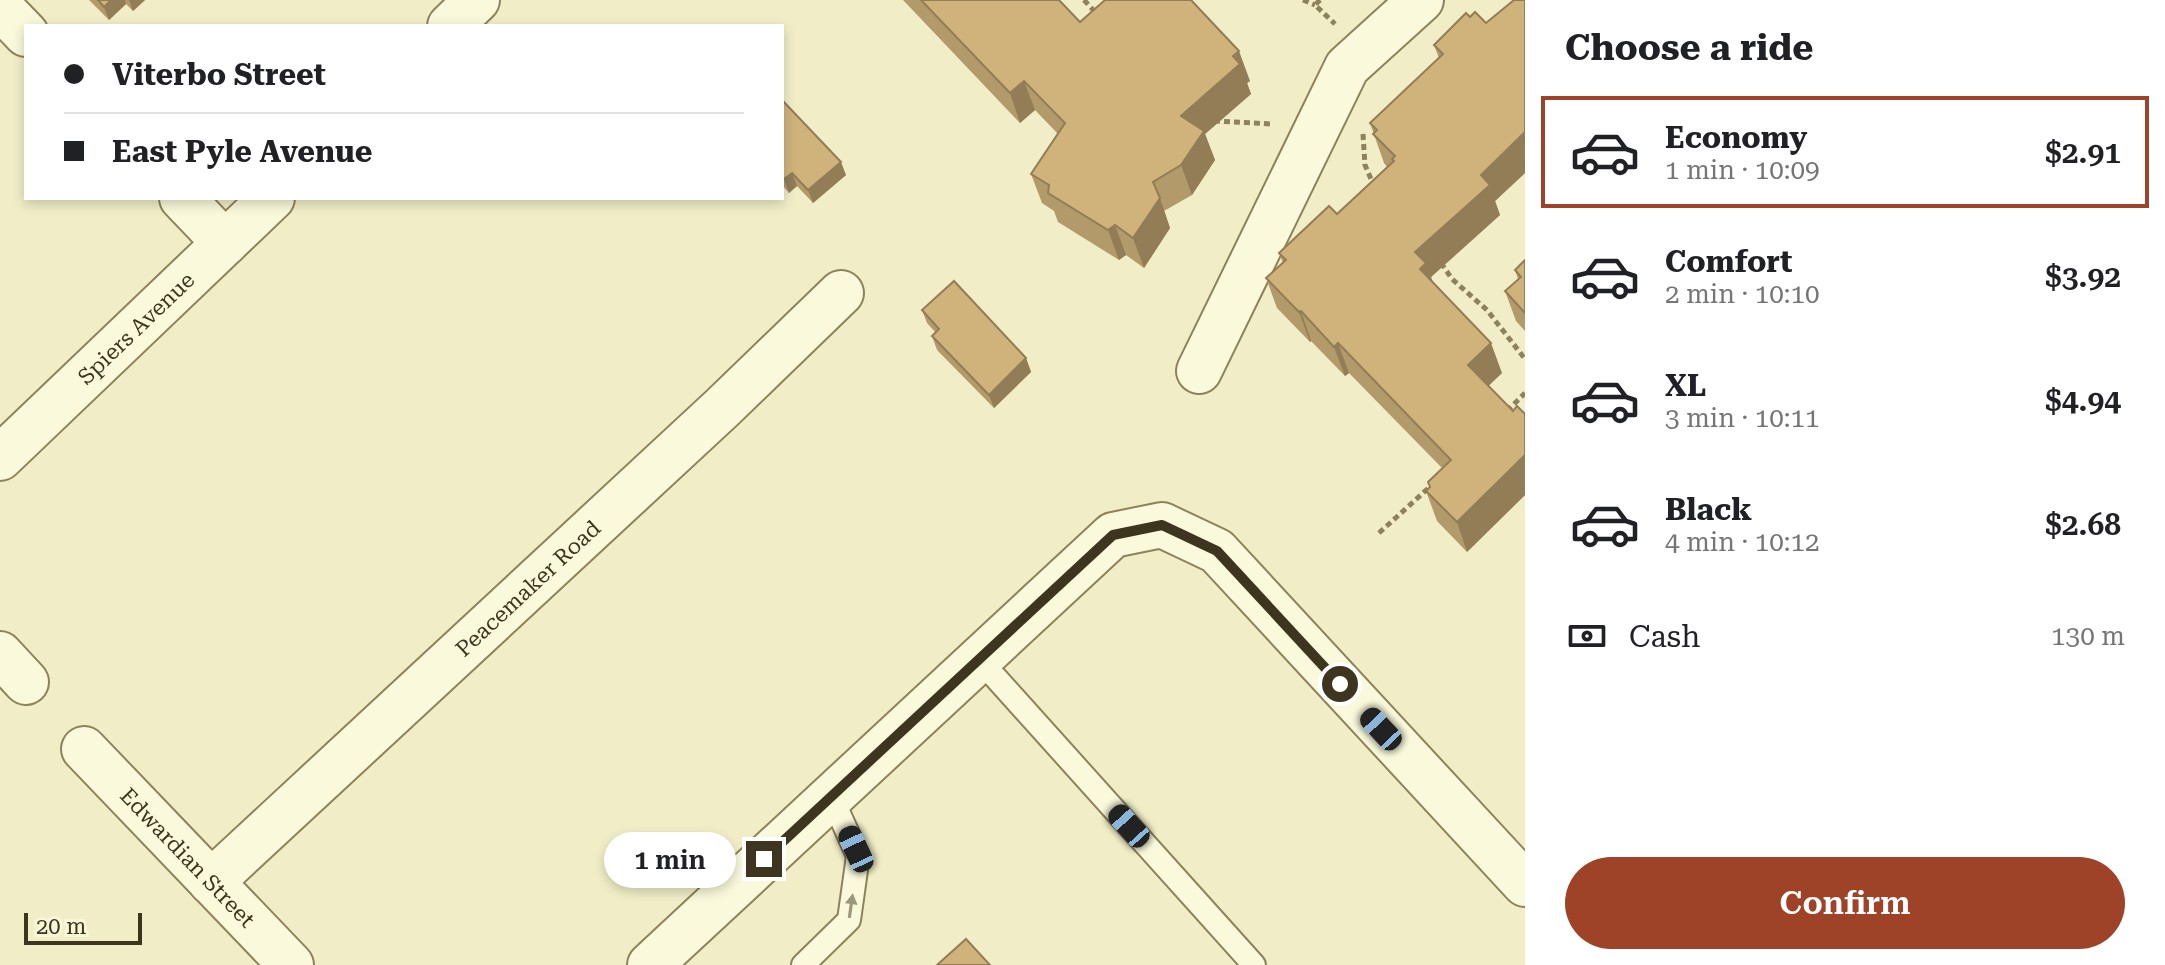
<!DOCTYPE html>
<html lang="en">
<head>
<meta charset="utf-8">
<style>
  :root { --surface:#fff; --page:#f2f2f2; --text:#202124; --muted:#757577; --line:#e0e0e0; --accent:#9f4328 }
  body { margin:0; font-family:"Roboto Serif",serif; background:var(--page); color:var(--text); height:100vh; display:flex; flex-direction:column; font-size:30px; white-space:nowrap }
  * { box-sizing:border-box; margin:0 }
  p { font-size:26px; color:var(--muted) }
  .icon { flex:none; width:44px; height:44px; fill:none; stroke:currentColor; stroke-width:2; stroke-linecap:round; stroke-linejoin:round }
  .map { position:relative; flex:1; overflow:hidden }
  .sheet { display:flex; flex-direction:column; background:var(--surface); width:640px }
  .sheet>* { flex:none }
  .guide { position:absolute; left:24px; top:24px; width:760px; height:176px; border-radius:0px; box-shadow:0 4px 12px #0003; display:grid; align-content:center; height:176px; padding:0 40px; background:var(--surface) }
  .scale { position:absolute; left:24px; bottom:20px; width:118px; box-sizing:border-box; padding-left:8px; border:4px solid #3d351f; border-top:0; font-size:22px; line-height:28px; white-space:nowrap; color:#3d351f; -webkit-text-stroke:6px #f7f6d7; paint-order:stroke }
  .end { position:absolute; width:36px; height:36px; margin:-18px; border:10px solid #3d351f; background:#fff; box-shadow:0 0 0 4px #fff }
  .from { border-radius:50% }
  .bubble { position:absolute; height:56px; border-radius:28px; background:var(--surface); box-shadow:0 4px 12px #0003; font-size:26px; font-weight:600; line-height:56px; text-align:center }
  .car { position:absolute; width:24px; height:48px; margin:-24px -12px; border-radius:10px; box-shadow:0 0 6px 2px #0007; background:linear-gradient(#222 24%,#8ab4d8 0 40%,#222 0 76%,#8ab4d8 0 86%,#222 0) }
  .guide b { display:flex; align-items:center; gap:28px; height:76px; font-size:30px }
  .guide b+b { border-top:2px solid var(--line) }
  .guide i { width:20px; height:20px; background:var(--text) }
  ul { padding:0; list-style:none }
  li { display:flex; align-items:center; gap:24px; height:112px; margin:0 16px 12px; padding:0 24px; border:4px solid transparent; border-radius:0px }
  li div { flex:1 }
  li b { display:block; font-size:30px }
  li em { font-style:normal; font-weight:600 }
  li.active { border-color:var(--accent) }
  li>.icon { width:72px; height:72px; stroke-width:1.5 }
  h2 { padding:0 40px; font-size:36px; line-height:96px }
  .pay { display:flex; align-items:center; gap:20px; height:88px; padding:0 40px; font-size:30px }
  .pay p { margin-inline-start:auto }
  .action { display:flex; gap:16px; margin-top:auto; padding:16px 40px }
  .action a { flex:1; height:92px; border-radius:48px; background:var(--accent); color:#fff; font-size:32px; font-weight:600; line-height:92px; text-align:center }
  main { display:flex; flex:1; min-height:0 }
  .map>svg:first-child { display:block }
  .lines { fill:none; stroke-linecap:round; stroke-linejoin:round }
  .service-casing { stroke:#8d825b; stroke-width:26 }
  .minor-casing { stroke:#8d825b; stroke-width:48 }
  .path { stroke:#8d825b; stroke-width:5; stroke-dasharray:6 4; stroke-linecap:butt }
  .service { stroke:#faf9db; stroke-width:22 }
  .minor { stroke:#faf9db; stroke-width:44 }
  .wall { fill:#b39a6a }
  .shaded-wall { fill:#927d56 }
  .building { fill:#d0b37b; stroke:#927d56; stroke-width:2 }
  .oneway { fill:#9c977d }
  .route { stroke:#3d351f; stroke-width:10 }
  .labels { text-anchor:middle; stroke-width:6; stroke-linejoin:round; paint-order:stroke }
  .street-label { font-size:22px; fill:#3d351f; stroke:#f7f6d7 }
</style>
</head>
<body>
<main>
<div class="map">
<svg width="1525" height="965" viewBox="0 0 1525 965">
  <rect width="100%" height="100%" fill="#f1eec7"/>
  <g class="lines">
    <defs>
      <g id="service">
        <polyline points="978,658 1254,965"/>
        <polyline points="803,965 849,920 858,856 831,796"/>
      </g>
      <g id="minor">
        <polyline points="0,7 26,34"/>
        <polyline points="450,26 477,0"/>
        <polyline points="182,198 225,243"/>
        <polyline points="1199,371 1347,67 1421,0"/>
        <path id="s1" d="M0,458L272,198"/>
        <polyline points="0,654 26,682"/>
        <path id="s2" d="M84,749L291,965"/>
        <path id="s3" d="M211,882L722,408L841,293"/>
        <polyline points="650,965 1113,535 1162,525 1217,551 1525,884"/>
      </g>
    </defs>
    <!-- service casing -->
    <use href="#service" class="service-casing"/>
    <!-- minor casing -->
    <use href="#minor" class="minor-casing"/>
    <!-- path -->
    <g class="path">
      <polyline points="1084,0 1096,13"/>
      <polyline points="1303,0 1315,5"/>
      <polyline points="1320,0 1315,5 1335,24"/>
      <polyline points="1214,121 1272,124"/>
      <polyline points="1363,134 1365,165 1374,186"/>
      <polyline points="1441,263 1452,279 1487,310 1525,359"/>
      <polyline points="1507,411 1525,393"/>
      <polyline points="1379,533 1434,483"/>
    </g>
    <!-- service -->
    <use href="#service" class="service"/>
    <!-- minor -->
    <use href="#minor" class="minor"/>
  </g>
  <!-- wall -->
  <g class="wall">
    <polygon points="89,0 145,0 133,11 126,4 109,20"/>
    <polygon points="903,0 1059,0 1080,22 1250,81 1247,83 1251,94 1205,134 1215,160 1192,195 1164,211 1170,228 1144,268 1126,255 1119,260 1058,222 1054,211 1042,203 1031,174 1058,134 1035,110 1020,123"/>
    <polygon points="1525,0 1525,173 1495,201 1500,215 1431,277 1433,283 1502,373 1488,386 1513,411 1525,414 1525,495 1467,552 1437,521 1426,491 1430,487 1442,468 1349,373 1345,376 1311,341 1310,342 1277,308 1266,278 1283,263 1279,253 1337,214 1387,167 1384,163 1370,123 1439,58 1434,45 1470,17 1486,23"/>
    <polygon points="782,100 846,175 813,203 797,186 789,193 782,185"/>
    <polygon points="1525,260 1525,331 1516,321 1505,291 1518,279 1515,270"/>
    <polygon points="922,310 1026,358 1031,372 994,408 937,350 932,336 936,333 927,323"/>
  </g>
  <!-- shaded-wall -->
  <g class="shaded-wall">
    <polygon points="111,0 125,0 126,4 109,20 104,7"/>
    <polygon points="129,0 145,0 133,11"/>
    <polygon points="1239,51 1250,81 1247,83 1251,94 1205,134 1215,160 1192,195 1181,165 1181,116"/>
    <polygon points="1024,81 1035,110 1020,123 1010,93"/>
    <polygon points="1525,132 1525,173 1495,201 1500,215 1431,277 1437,293 1420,269 1415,252 1481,175"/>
    <polygon points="841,162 846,175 813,203 808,190"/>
    <polygon points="792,173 797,186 789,193 784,179"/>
    <polygon points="1160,198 1170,228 1144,268 1133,238"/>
    <polygon points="1115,225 1126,255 1119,260 1108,230"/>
    <polygon points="1301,311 1311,341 1310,342 1299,312"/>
    <polygon points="1338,343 1349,373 1345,376 1334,347"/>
    <polygon points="1491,343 1502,373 1479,395 1468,365"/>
    <polygon points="1026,358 1031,372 994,408 989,395"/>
    <polygon points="1525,455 1525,495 1467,552 1457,522"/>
  </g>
  <!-- building -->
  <g class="building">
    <polygon points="98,0 111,0 104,7"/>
    <polygon points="921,0 1059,0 1080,22 1105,0 1191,0 1239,51 1233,56 1240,64 1181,116 1204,131 1181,165 1153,182 1160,198 1133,238 1115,225 1108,230 1048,193 1049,185 1031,174 1065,123 1024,81 1010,93"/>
    <polygon points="1514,0 1525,0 1525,132 1481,175 1490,185 1415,252 1426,263 1420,269 1491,343 1468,365 1513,411 1517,406 1525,414 1525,455 1457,522 1426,491 1430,487 1428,482 1451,460 1338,343 1334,347 1301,311 1299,312 1266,278 1286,260 1279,253 1329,206 1337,214 1394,161 1392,159 1395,156 1373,134 1377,130 1370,123 1443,54 1434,45 1466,13 1470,17 1475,12 1486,23"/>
    <polygon points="782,100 841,162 808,190 792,173 784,179 782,177"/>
    <polygon points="1525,260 1525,313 1505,291 1521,277 1515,270"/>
    <polygon points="954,281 1026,358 989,395 932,336 939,329 922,310"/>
    <polygon points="966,939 990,965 937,965"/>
  </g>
  <!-- one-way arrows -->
  <defs><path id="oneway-solid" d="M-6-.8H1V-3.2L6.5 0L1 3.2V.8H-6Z" transform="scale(2)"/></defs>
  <use class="oneway" href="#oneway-solid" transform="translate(851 906) rotate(-82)"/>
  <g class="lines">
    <!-- route -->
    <polyline class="route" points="764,859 1113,535 1162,525 1217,551 1340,684"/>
  </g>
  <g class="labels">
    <!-- street labels -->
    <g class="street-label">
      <text dy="8" stroke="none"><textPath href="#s1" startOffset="188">Spiers Avenue</textPath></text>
      <text dy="8" stroke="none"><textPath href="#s3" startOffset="432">Peacemaker Road</textPath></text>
      <text dy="8" stroke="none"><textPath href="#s2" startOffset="150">Edwardian Street</textPath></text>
    </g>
  </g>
</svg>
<div class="scale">20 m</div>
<i class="end from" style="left:1340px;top:684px"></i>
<i class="end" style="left:764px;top:859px"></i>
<div class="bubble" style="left:604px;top:832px;width:132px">1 min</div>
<i class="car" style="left:1381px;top:729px;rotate:317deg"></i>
<i class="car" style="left:1129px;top:826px;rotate:318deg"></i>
<i class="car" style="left:856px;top:849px;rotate:335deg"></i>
<div class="guide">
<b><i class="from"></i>Viterbo Street</b>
<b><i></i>East Pyle Avenue</b>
</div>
</div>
<section class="sheet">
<h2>Choose a ride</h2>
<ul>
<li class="active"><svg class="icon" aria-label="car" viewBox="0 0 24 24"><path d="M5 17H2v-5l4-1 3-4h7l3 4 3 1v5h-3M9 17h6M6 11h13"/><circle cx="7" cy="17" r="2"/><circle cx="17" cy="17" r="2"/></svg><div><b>Economy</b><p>1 min · 10:09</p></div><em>$2.91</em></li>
<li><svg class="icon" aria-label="car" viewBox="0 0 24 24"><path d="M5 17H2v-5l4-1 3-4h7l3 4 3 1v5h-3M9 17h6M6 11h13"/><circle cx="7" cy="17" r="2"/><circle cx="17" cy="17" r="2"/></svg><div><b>Comfort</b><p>2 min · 10:10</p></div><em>$3.92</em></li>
<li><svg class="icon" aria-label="car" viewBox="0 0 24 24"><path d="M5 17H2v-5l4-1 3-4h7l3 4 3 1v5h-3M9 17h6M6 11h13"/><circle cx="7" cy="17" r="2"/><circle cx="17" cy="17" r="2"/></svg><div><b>XL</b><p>3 min · 10:11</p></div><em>$4.94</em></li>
<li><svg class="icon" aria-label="car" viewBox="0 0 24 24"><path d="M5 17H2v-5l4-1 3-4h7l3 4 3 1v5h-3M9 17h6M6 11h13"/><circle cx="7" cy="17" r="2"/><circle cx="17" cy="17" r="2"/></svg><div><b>Black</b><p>4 min · 10:12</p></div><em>$2.68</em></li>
</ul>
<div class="pay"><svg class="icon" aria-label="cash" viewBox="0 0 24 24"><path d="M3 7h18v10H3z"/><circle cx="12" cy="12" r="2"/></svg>Cash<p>130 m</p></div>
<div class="action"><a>Confirm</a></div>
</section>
</main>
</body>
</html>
